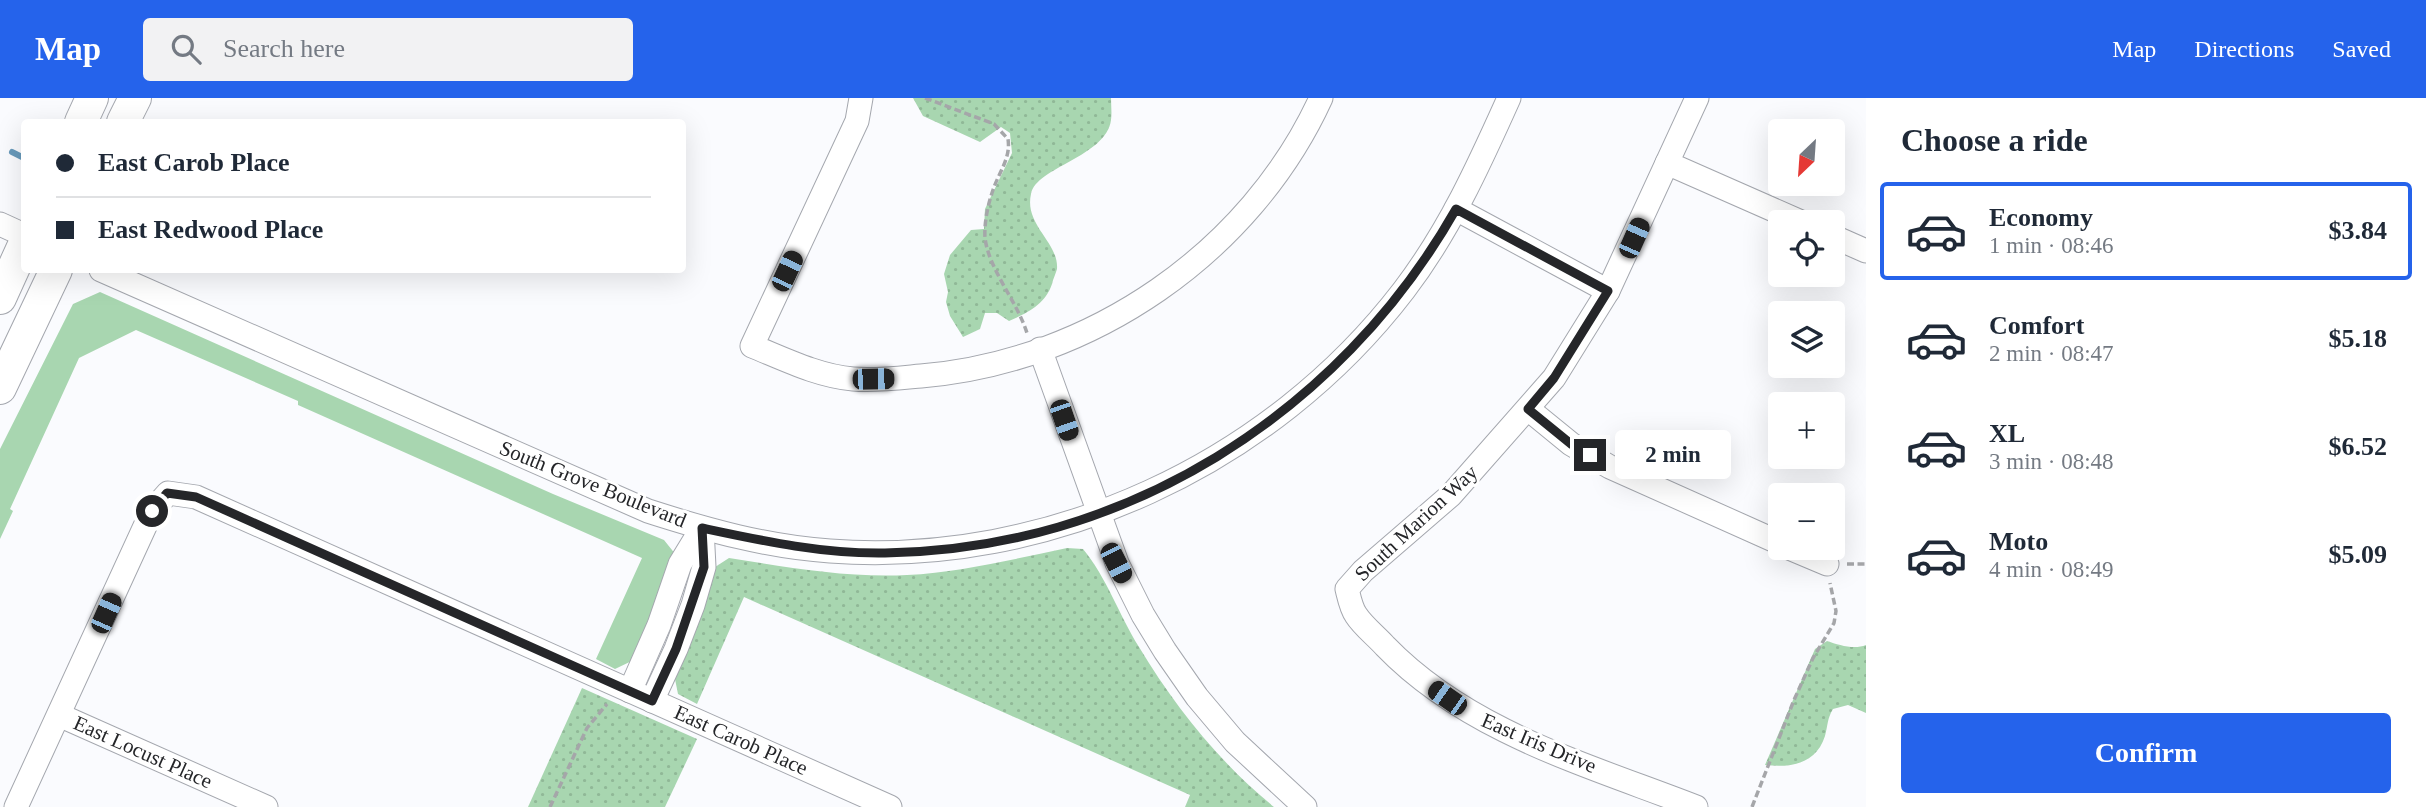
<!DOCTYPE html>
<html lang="en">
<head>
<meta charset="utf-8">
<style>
  :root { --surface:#fff; --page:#f2f2f3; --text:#1f2937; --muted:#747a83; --line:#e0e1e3; --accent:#2563eb }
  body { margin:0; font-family:Georgia,serif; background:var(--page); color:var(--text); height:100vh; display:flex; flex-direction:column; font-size:26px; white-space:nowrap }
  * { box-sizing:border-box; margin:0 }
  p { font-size:23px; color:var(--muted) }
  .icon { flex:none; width:38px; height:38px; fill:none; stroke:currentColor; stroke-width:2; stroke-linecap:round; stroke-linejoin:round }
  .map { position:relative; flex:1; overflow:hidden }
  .panel { display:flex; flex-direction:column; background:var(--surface); width:560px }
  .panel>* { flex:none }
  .banner { position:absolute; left:21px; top:21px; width:665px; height:154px; border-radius:7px; box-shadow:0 7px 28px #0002; display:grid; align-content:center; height:154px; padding:0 35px; background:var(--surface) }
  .needle { width:46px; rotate:205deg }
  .buttons { position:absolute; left:1768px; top:21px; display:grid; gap:14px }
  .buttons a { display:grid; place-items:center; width:77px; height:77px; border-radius:7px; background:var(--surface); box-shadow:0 7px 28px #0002; font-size:35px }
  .end { position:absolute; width:32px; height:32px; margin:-16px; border:9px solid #252629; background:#fff; box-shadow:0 0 0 4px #fff }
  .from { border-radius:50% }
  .bubble { position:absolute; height:49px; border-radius:7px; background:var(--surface); box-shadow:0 7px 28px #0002; font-size:23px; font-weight:600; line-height:49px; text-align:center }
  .car { position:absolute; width:21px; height:42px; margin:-21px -10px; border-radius:9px; box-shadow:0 0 5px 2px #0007; background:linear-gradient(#222 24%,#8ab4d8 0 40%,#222 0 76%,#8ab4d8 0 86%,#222 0) }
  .banner b { display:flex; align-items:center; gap:24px; height:66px; font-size:26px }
  .banner b+b { border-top:2px solid var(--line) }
  .banner i { width:18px; height:18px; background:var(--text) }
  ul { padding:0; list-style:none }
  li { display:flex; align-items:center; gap:21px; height:98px; margin:0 14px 10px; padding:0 21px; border:4px solid transparent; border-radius:7px }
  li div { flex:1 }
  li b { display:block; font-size:26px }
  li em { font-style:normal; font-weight:600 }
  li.current { border-color:var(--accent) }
  li>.icon { width:63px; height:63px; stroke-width:1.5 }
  h2 { padding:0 35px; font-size:32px; line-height:84px }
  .action { display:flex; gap:14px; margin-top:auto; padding:14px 35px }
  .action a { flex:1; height:80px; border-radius:7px; background:var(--accent); color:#fff; font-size:28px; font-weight:600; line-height:80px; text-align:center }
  header { display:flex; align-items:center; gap:42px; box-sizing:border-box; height:98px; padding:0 35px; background:var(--accent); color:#fff }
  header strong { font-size:33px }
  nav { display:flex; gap:38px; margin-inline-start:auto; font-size:24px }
  .search { width:490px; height:63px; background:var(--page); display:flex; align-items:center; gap:18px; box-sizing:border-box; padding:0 24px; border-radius:7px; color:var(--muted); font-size:26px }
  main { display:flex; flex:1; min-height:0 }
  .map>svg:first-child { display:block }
  .green { fill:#a8d6b0 }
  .park { fill:url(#park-dots) }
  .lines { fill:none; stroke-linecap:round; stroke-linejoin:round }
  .stream { stroke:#689abb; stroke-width:6 }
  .street-casing { stroke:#a4a7ae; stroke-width:25 }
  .secondary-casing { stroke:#a4a7ae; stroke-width:34 }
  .path { stroke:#a5a6a9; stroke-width:3.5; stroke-dasharray:7 3.5; stroke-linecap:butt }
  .street { stroke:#fff; stroke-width:23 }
  .secondary { stroke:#fff; stroke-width:32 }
  .route { stroke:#252629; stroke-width:9 }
  .labels { text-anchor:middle; stroke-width:6; stroke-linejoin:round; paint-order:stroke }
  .street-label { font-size:21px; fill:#252629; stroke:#fff }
</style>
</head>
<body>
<header>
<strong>Map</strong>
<div class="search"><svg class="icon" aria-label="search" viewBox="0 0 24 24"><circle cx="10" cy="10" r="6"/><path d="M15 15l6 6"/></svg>Search here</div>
<nav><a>Map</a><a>Directions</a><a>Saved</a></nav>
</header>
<main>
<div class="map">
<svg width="1866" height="709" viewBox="0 0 1866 709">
  <defs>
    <pattern id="park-dots" width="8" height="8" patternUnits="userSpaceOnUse" patternTransform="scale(1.75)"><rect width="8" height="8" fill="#a8d6b0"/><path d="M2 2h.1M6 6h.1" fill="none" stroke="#90b897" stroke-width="1.8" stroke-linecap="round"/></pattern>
  </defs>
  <rect width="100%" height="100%" fill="#fafbfe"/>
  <!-- green -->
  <polygon class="green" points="100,194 553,396 664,442 676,457 638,560 615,571 596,561 642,460 298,307 298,303 136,232 79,260 10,411 13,413 0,441 0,351 73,206"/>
  <!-- park -->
  <g class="park">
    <path d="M913,0H1111C1111,7 1112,15 1111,22C1106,59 1036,69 1031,96C1024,127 1059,144 1057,171C1056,175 1053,181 1052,186C1045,207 1027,215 1009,223L997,215H985L980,231L963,239L950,218L946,204L948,194L944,176L950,157L971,132L984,131L985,111L1012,55L1010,35L1001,29L980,44L923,18Z"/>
    <path d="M1067,450L1083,451C1107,480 1119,517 1139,549C1175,609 1220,665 1274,709H1185L1190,697L744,499L697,606L678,596L674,576L712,471L729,460C788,469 847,480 907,477C961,474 1014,461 1067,450Z"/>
    <path d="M1827,543C1839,547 1854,552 1866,547V615L1848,607L1833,611C1827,621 1828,627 1825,638C1816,666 1791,670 1765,667L1815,551Z"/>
    <polygon points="582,590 697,641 665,709 528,709"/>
  </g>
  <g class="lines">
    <!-- stream -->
    <polyline class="stream" points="12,54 24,60"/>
    <defs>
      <g id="street">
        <path d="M861,0L857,23L752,248C784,261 818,278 853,281C875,283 899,280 921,278C1091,264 1250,155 1321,0"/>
        <polyline points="1667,65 1801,124"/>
        <polyline points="1456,111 1608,193"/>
        <polyline points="0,126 24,137"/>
        <polyline points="1832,138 1866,153"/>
        <path d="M101,172L648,413C707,432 768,449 830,453C1050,469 1271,366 1404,192C1449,133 1479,67 1509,0"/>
        <polyline points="1040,251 1117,465 1143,517 1165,553 1197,599 1235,644 1305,709"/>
        <polyline points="1528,311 1571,346 1610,369 1780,445"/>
        <polyline points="1789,450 1827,466"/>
        <polyline points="630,593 659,527 680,466 702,430"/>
        <polyline points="652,603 676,551 693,507 704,469 702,430"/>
        <polyline points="59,617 266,709"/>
        <polyline points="16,709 152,413 168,395 196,399 890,709"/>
        <path d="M1696,709C1588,667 1468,634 1385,548C1376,538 1363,528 1356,517C1351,510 1349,499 1347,491L1363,473L1451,397L1554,280L1608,193L1697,0"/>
      </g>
      <g id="secondary">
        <polyline points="81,24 92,0"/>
        <polyline points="123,24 135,0"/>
        <polyline points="0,200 24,147"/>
        <polyline points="0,290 56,172"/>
      </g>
    </defs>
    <!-- street casing -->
    <use href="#street" class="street-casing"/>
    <!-- secondary casing -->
    <use href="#secondary" class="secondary-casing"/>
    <!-- path -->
    <g class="path">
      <path d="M925,0L994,26L1008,41C1011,60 999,74 993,92C988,106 984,125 985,140C989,172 1017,203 1027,235"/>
      <polyline points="1847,466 1866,466"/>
      <polyline points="550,709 587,630 607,606"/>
      <polyline points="1752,709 1794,602 1813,560 1834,525 1836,513 1830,485"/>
    </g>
    <!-- street -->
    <use href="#street" class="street"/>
    <!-- secondary -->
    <use href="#secondary" class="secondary"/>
  </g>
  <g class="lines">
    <!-- route -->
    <path class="route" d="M152,413L167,395L196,399L652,603L676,551L704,469L702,430C763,443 822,456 885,455C1124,452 1339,317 1456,111L1608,193L1554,280L1528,311L1571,346L1590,357"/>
  </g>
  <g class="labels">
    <!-- street labels -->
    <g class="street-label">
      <text transform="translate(593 386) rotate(22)" y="7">South Grove Boulevard</text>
      <text transform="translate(1416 425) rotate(-43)" y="7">South Marion Way</text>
      <text transform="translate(741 642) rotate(24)" y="7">East Carob Place</text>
      <text transform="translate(1539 645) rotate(23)" y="7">East Iris Drive</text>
      <text transform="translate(143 654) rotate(24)" y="7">East Locust Place</text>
    </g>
  </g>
</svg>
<div class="buttons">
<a><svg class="needle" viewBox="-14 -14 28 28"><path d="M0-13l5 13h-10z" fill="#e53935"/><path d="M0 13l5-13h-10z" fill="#747a83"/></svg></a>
<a><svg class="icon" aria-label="locate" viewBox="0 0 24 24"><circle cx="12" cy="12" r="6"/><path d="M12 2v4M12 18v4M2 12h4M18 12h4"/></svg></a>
<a><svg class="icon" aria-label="layers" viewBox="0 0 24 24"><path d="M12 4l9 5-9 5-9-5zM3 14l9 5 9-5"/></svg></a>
<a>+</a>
<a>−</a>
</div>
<i class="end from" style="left:152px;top:413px"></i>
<i class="end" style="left:1590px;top:357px"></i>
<div class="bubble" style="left:1615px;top:332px;width:116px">2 min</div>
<i class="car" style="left:1634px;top:140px;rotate:24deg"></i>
<i class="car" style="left:787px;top:173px;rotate:25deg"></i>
<i class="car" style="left:873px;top:281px;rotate:89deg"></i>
<i class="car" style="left:1064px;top:322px;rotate:161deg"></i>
<i class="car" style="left:1116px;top:465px;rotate:153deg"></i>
<i class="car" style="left:106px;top:515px;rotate:24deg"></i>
<i class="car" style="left:1447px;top:600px;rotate:305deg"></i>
<div class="banner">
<b><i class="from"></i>East Carob Place</b>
<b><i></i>East Redwood Place</b>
</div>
</div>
<section class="panel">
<h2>Choose a ride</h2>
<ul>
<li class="current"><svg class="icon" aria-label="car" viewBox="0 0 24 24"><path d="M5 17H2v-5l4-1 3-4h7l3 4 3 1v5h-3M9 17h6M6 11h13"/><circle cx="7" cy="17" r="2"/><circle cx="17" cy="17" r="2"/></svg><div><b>Economy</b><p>1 min · 08:46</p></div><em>$3.84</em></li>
<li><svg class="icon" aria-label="car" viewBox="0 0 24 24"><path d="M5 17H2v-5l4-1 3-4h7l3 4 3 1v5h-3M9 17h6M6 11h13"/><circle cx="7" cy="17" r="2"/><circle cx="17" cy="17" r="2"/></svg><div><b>Comfort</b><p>2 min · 08:47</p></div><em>$5.18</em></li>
<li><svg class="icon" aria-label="car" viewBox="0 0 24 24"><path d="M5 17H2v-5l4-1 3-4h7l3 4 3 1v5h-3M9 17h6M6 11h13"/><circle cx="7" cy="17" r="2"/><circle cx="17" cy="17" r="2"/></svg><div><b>XL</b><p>3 min · 08:48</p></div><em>$6.52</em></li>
<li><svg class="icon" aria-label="car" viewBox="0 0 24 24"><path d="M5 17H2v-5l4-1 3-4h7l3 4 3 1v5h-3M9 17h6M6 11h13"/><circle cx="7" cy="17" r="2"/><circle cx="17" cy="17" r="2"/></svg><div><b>Moto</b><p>4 min · 08:49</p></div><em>$5.09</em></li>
</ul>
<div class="action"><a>Confirm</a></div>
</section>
</main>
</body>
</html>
